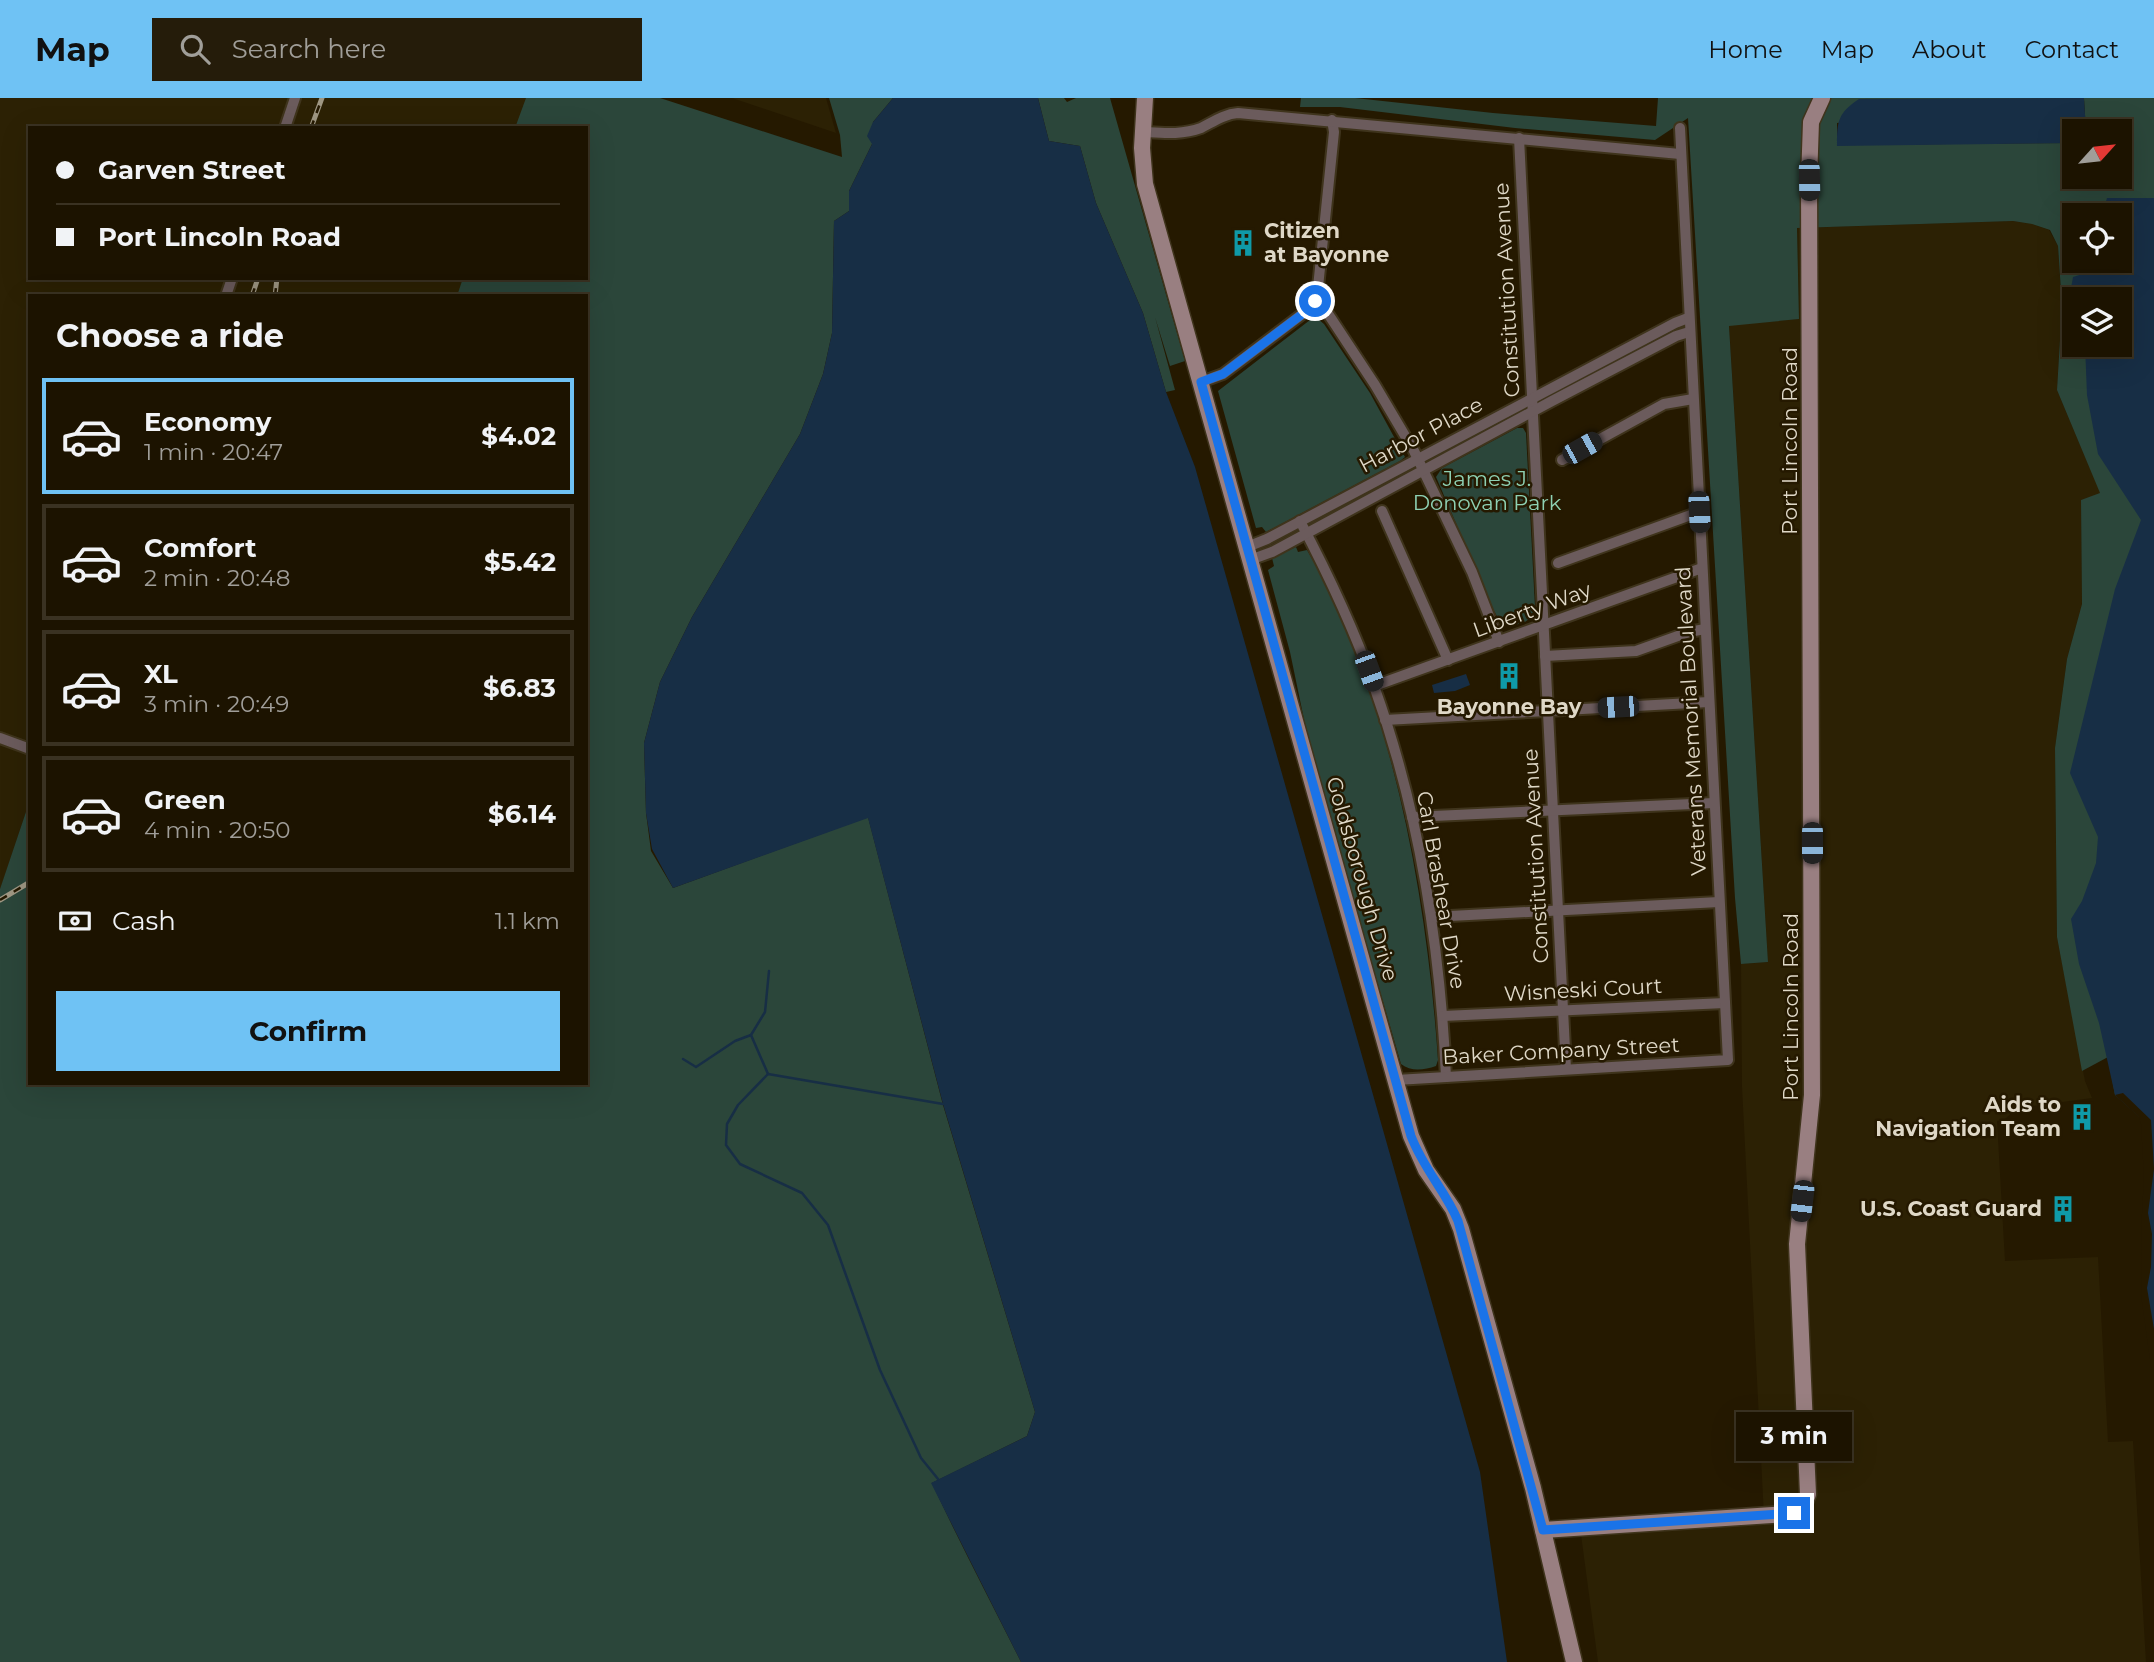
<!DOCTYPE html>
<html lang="en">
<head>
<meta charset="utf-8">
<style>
  :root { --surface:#1c1300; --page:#251c0a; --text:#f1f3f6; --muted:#a09e99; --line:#3a3222; --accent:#6fc2f4 }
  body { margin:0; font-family:Montserrat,sans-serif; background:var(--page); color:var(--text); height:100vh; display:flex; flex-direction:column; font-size:26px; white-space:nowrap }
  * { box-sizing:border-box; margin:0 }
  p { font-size:23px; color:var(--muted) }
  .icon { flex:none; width:38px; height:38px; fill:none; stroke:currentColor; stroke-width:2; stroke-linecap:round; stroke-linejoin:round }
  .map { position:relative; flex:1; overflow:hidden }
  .side { position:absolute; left:28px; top:196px; width:560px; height:791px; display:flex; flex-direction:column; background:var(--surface); border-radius:0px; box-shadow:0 7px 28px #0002,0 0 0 2px var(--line) }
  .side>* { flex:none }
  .top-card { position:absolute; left:28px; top:28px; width:560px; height:154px; border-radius:0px; box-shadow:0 7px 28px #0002,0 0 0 2px var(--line); display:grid; align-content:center; height:154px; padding:0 28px; background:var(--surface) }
  .needle { width:46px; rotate:63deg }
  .controls { position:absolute; left:2062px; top:21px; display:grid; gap:14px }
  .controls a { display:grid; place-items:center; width:70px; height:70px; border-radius:0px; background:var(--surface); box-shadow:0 7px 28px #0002,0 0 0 2px var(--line); font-size:35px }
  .end { position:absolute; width:32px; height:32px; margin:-16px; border:9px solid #1a73e8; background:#fff; box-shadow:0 0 0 4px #fff }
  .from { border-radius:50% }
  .bubble { position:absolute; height:49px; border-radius:0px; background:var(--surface); box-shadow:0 7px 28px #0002,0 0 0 2px var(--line); font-size:23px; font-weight:700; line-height:49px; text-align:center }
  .car { position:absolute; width:21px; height:42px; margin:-21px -10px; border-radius:9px; box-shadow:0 0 5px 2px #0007; background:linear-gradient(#222 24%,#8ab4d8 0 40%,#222 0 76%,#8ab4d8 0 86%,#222 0) }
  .top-card b { display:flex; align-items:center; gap:24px; height:66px; font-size:26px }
  .top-card b+b { border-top:2px solid var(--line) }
  .top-card i { width:18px; height:18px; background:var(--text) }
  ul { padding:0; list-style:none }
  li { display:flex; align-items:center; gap:21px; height:116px; margin:0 14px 10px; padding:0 14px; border:4px solid var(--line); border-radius:0px }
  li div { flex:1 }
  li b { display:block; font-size:26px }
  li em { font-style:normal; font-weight:700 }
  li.selected { border-color:var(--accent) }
  li>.icon { width:63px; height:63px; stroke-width:1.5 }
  h2 { padding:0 28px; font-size:32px; line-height:84px }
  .pay { display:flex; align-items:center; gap:18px; height:77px; padding:0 28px; font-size:26px }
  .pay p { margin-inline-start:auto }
  .button { display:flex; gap:14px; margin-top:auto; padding:14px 28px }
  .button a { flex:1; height:80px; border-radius:0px; background:var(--accent); color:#111; font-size:28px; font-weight:700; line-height:80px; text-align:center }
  header { display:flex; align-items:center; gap:42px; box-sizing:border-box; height:98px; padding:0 35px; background:var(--accent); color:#111 }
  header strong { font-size:33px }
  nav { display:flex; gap:38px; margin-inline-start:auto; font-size:24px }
  .search { width:490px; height:63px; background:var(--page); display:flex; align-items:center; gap:18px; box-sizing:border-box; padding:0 24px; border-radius:0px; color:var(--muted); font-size:26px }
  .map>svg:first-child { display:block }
  .built { fill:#2c2104 }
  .green { fill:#2b463a; fill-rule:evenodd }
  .water { fill:#172e45 }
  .pier { fill:#251900 }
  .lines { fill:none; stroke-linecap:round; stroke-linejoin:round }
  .stream { stroke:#172e45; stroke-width:2.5 }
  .street-casing { stroke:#3f341c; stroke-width:14 }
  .secondary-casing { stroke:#3f341c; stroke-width:19 }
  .street { stroke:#6b5b5c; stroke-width:10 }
  .secondary { stroke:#997f81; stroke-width:16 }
  .rail-casing { stroke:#9f9783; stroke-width:5 }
  .rail { stroke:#251900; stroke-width:2.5; stroke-dasharray:8; stroke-linecap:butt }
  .route { stroke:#1a73e8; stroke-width:9 }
  .labels { text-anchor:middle; stroke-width:5; stroke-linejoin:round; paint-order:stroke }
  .poi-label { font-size:21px; font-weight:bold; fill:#dfd8c7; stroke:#251900; text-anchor:end }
  .street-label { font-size:21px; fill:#dfd8c7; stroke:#251900 }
  .park-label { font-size:21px; fill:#8ed1b3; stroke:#251900 }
</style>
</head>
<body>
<header>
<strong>Map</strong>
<div class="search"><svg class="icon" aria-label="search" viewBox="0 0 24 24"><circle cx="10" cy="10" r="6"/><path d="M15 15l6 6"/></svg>Search here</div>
<nav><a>Home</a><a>Map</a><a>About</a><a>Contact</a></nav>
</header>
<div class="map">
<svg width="2154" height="1564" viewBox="0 0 2154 1564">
  <rect width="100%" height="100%" fill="#251900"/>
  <!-- built -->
  <g class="built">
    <polygon points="0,0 527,0 517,30 30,30 30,180 464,180 458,198 30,198 30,702 0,792"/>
    <polygon points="732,0 826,0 836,35"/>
    <polygon points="2013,123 2032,126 2049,132 2058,148 2062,208 2057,292 2101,396 2081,402 2082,506 2067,561 2055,650 2057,839 2085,983 2092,1000 2017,1010 2004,1022 1997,1023 2005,1163 2098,1159 2108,1344 2133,1343 2146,1564 1598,1564 1580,1429 1764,1419 1742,989 1741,866 1768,864 1729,227 1799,221 1797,130"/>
  </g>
  <!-- green -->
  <g class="green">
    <path d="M526,0H660L842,59L840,37L829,0H893L873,24L872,46L849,93V113L834,123L832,235L823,276L800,336L692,519L660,584L644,645L646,715L651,753L673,790L868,719L943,1007L1035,1314L1027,1338L932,1385C960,1446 991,1504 1021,1564H0V791L30,702V985H586V198H457L463,180H586V30H515Z"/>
    <polygon points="1038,0 1064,0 1067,4 1076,0 1110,0 1185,263 1170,268 1155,219 1175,292 1166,294 1143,215 1096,105 1080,48 1049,43"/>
    <path d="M1301,0H1355L1493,15L1656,28L1658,0H2154V1043L2151,1022L2115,997L2108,959L2082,973L2057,839L2055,650L2067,561L2082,506L2081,402L2100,395L2057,292L2062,208L2058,148L2050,132L2032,126L2013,123L1797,130L1799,221L1729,228L1768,864L1741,866L1735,800L1688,20L1655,42L1515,30L1340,9H1300ZM2084,1L2086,33H2119V79H2074V45L1837,47V25ZM2074,117H2119V163H2074ZM2074,201H2119V247H2074Z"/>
    <polygon points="1318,221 1324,226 1370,295 1405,359 1400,363 1266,434 1262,429 1256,430 1218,293 1310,222"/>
    <path d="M1517,330H1523L1526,335L1535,509C1531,523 1525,525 1511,528L1499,522L1493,511L1436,379L1442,370Z"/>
    <path d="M1296,449L1298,454L1307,452C1391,595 1427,798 1438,962L1436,968C1424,972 1411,974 1401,966L1311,655L1290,554L1268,472L1274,468L1272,460Z"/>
  </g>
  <!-- water -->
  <g class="water">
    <polygon points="893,0 1038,0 1049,43 1080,48 1096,105 1143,215 1166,294 1195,369 1480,1374 1507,1564 1021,1564 931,1385 1027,1338 1035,1314 943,1006 868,720 673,790 652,751 646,715 644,645 660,584 692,519 800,336 823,276 832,235 834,123 849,113 849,93 872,46 867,38 873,24"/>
    <path d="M2084,0L2086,33H2074V45L1837,48C1837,23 1838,15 1859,1Z"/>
    <polygon points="2107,100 2154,100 2154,1269 2146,1222 2145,1024 2115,997 2099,925 2079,866 2071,821 2082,803 2096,765 2098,739 2070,675 2115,491 2141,422 2098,356 2087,297 2085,247 2119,247 2119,201 2081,201 2070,196 2073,179 2086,175 2089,163 2119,163 2119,117 2102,117"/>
    <polygon points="1466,576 1470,587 1455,593 1434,595 1432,587"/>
  </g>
  <!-- pier -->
  <polygon class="pier" points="2123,995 2151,1022 2154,1071 2148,1115 2152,1136 2151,1169 2147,1190 2154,1231 2154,1272 2151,1269 2142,1204 2141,1133 2144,1079 2141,1026 2139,1019 2115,997"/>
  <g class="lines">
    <!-- stream -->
    <g class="stream">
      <polyline points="683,961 696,969 735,943 751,937"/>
      <polyline points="768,976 751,937 765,914 769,873"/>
      <polyline points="938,1381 921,1360 880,1272 828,1127 802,1095 740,1066 726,1047 727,1026 738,1007 768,976 943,1006"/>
    </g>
    <defs>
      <g id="street">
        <polyline points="1332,22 1334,34 1317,199 1375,287 1414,353 1472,474 1499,544"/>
        <polyline points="285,30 295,0"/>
        <path d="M1143,34C1163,35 1182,37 1201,30C1213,24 1224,16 1238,15L1680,56"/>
        <polyline points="1519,40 1566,971"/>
        <polyline points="226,198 232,180"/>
        <polyline points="1201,284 1223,276 1309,211 1317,199"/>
        <polyline points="1562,362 1664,306 1693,301"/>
        <polyline points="1382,413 1448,562"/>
        <path d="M1300,423C1328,476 1354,531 1374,588C1419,713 1440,846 1446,979"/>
        <polyline points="1247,449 1267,441 1675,225 1688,220"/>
        <polyline points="1250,462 1272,454 1552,303 1676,238 1689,234"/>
        <polyline points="1558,465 1699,414"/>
        <polyline points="1545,558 1636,553 1689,534 1705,531"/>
        <polyline points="1374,588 1702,470"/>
        <polyline points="1385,622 1709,604"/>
        <polyline points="0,640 30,651"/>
        <polyline points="1412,719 1714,705"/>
        <polyline points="1431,819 1719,804"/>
        <polyline points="1443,918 1725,905"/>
        <polyline points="1396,982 1728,962 1680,30"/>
      </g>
      <g id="secondary">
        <polyline points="1145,0 1142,50 1145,86 1411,1038 1426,1072 1453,1111 1461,1131 1533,1390 1574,1564"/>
        <polyline points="1543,1432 1786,1416 1802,1411 1808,1396 1797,1146 1812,997 1809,82 1811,24 1822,0"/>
      </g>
    </defs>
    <!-- street casing -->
    <use href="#street" class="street-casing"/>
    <!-- secondary casing -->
    <use href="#secondary" class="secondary-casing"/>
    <!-- street -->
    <use href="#street" class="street"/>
    <!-- secondary -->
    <use href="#secondary" class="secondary"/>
    <defs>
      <g id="rail">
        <polyline points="311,30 322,0"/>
        <polyline points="252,198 258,180"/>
        <polyline points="275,198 277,180"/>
        <polyline points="0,802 30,784"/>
      </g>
    </defs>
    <!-- rail casing -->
    <use href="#rail" class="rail-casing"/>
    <!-- rail -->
    <use href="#rail" class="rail"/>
  </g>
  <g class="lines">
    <!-- route -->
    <path class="route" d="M1315,203L1309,211L1223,276L1201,284L1411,1038C1424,1072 1445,1092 1458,1123L1543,1432L1794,1415"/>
  </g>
  <!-- icons -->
  <defs>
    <symbol id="building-bare" viewBox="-9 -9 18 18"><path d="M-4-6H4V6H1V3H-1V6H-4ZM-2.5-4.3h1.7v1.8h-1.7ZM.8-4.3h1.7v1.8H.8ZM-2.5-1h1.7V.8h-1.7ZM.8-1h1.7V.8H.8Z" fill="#0f9aa8" stroke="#251900" stroke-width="2.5" paint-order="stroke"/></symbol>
  </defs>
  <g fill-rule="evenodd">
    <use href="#building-bare" x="1224" y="126" width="38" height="38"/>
    <use href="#building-bare" x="1490" y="559" width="38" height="38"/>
    <use href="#building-bare" x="2063" y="1000" width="38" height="38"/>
    <use href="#building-bare" x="2044" y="1092" width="38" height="38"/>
  </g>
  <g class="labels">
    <!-- poi labels -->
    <g class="poi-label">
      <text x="1264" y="140" text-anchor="start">Citizen<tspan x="1264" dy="24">at Bayonne</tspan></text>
      <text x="1509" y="616" text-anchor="middle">Bayonne Bay</text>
      <text x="2061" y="1014">Aids to<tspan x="2061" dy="24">Navigation Team</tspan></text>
      <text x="2042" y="1118">U.S. Coast Guard</text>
    </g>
    <!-- street labels -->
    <g class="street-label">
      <text transform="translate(1507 192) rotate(-93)" y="7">Constitution Avenue</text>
      <text transform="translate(1421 337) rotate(-28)" y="7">Harbor Place</text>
      <text transform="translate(1790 343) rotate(-90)" y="7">Port Lincoln Road</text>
      <text transform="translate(1532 512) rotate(-20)" y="7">Liberty Way</text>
      <text transform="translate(1691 623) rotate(-93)" y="7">Veterans Memorial Boulevard</text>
      <text transform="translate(1536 758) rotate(-93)" y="7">Constitution Avenue</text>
      <text transform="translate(1362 781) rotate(74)" y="7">Goldsborough Drive</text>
      <text transform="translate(1441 792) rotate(80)" y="7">Carl Brashear Drive</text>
      <text transform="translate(1583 892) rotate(-3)" y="7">Wisneski Court</text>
      <text transform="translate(1791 909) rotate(-90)" y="7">Port Lincoln Road</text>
      <text transform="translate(1561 953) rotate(-3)" y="7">Baker Company Street</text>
    </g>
    <!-- park labels -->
    <g class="park-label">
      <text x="1487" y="388">James J.<tspan x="1487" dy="24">Donovan Park</tspan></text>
    </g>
  </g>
</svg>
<div class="controls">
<a><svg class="needle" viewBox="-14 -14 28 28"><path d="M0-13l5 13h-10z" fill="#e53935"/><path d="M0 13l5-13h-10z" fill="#a09e99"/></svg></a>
<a><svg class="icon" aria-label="locate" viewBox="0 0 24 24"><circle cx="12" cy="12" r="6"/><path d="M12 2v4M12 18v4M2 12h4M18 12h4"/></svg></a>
<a><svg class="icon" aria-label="layers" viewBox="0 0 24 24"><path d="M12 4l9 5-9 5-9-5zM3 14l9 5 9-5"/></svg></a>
</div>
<i class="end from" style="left:1315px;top:203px"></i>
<i class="end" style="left:1794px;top:1415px"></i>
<div class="bubble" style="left:1736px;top:1314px;width:116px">3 min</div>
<i class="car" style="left:1809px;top:82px;rotate:179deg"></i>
<i class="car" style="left:1582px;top:350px;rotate:61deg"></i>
<i class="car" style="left:1699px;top:414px;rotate:177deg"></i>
<i class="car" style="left:1369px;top:573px;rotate:160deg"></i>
<i class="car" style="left:1618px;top:609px;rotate:267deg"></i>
<i class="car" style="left:1812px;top:745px;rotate:180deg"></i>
<i class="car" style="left:1802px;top:1103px;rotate:187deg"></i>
<div class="top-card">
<b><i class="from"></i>Garven Street</b>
<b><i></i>Port Lincoln Road</b>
</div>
<section class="side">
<h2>Choose a ride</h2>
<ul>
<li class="selected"><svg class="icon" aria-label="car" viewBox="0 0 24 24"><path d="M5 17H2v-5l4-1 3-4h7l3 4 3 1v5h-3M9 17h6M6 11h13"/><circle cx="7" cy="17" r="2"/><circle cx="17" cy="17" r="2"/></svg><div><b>Economy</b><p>1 min · 20:47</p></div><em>$4.02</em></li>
<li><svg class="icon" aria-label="car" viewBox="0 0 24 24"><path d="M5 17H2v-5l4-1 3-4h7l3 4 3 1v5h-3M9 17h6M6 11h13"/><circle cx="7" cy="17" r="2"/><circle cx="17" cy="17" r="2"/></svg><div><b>Comfort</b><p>2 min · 20:48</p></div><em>$5.42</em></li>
<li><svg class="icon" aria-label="car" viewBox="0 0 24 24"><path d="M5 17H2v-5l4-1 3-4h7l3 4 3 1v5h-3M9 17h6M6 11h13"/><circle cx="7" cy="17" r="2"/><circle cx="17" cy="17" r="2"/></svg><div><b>XL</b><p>3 min · 20:49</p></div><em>$6.83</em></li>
<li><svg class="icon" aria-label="car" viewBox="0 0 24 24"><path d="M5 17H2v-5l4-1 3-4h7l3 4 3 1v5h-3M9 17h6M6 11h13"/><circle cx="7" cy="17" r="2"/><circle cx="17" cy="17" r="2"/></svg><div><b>Green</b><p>4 min · 20:50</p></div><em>$6.14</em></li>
</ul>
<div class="pay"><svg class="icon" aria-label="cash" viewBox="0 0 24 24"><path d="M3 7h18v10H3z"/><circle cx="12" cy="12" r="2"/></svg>Cash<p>1.1 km</p></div>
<div class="button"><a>Confirm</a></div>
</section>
</div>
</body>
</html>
